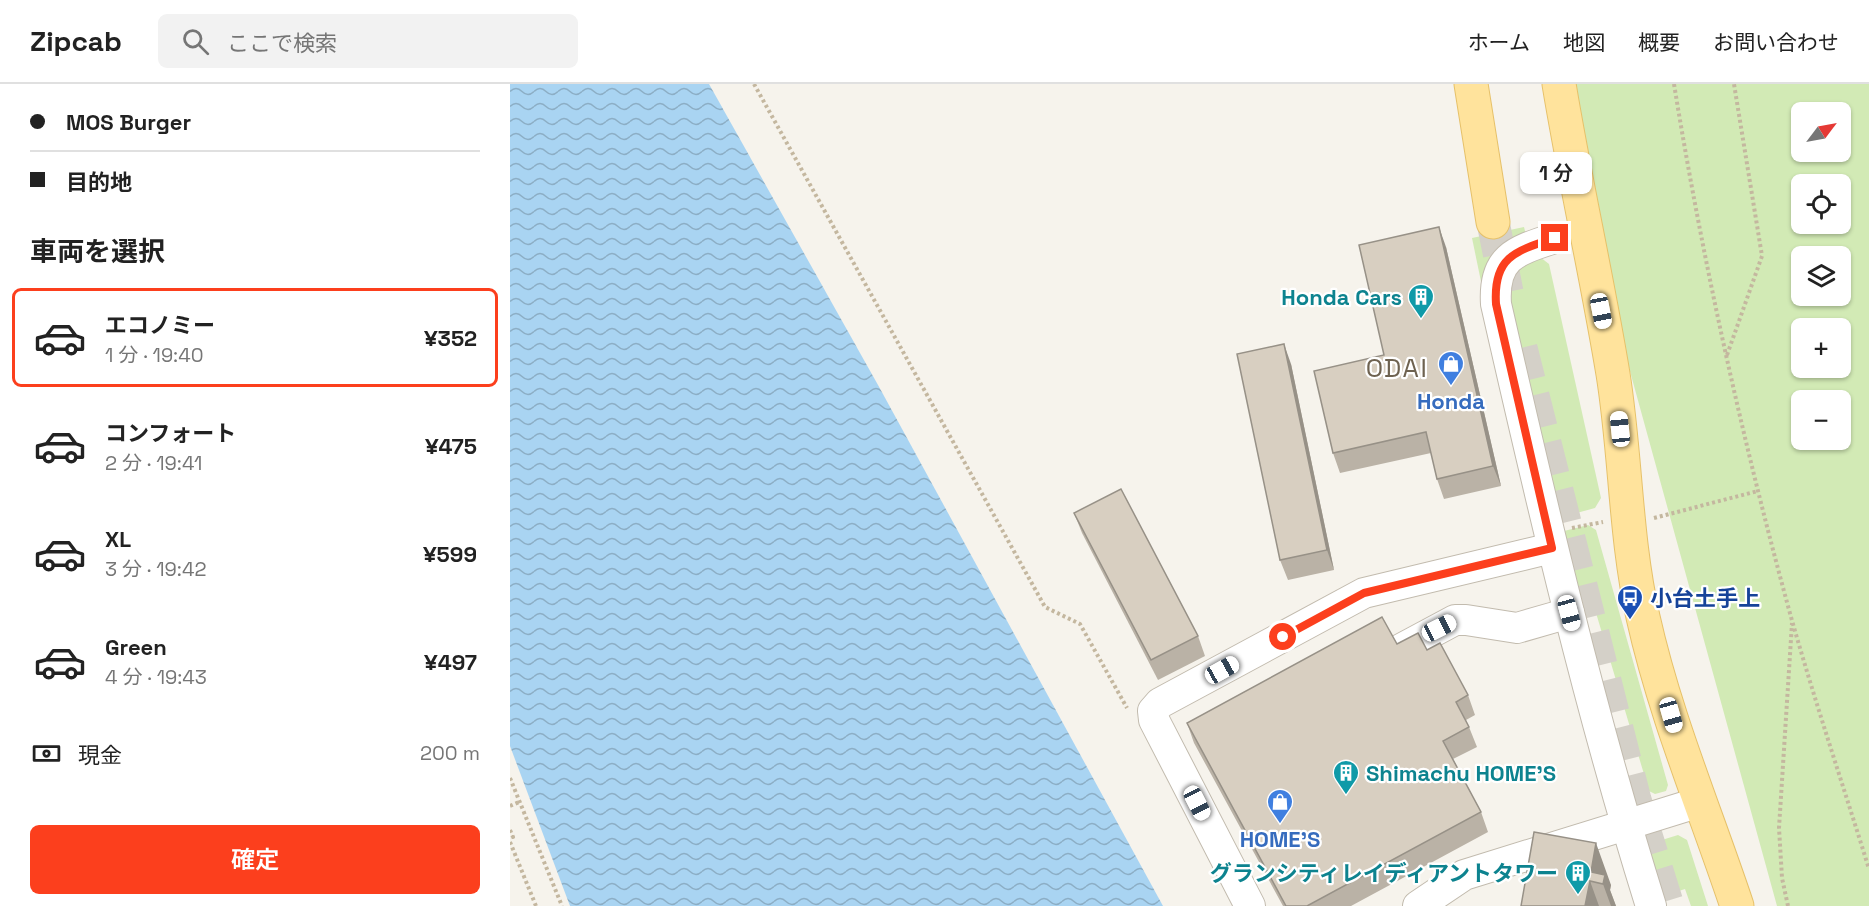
<!DOCTYPE html>
<html lang="ja">
<head>
<meta charset="utf-8">
<style>
  :root { --surface:#fff; --page:#f2f2f2; --text:#222; --muted:#767676; --line:#e0e0e0; --accent:#fc3f1d }
  body { margin:0; font-family:"Space Grotesk","Noto Sans JP",sans-serif; background:var(--page); color:var(--text); height:100vh; display:flex; flex-direction:column; font-size:22px; white-space:nowrap }
  * { box-sizing:border-box; margin:0 }
  p { font-size:20px; color:var(--muted) }
  .icon { flex:none; width:33px; height:33px; fill:none; stroke:currentColor; stroke-width:2; stroke-linecap:round; stroke-linejoin:round }
  .map { position:relative; flex:1; overflow:hidden }
  .sheet { display:flex; flex-direction:column; background:var(--surface); width:510px }
  .sheet>* { flex:none }
  .top-card { display:grid; align-content:center; height:132px; padding:0 30px; background:var(--surface) }
  .needle { width:39px; rotate:58deg }
  .tools { position:absolute; left:1281px; top:18px; display:grid; gap:12px }
  .tools a { display:grid; place-items:center; width:60px; height:60px; border-radius:9px; background:var(--surface); box-shadow:0 2px 4px #0004; font-size:30px }
  .end { position:absolute; width:27px; height:27px; margin:-14px; border:8px solid #fc3f1d; background:#fff; box-shadow:0 0 0 3px #fff }
  .from { border-radius:50% }
  .bubble { position:absolute; height:42px; border-radius:9px; background:var(--surface); box-shadow:0 2px 4px #0004; font-size:20px; font-weight:600; line-height:42px; text-align:center }
  .car { position:absolute; width:18px; height:36px; margin:-18px -9px; border-radius:8px; box-shadow:0 0 4px 2px #0007; background:linear-gradient(#fff 24%,#345 0 40%,#fff 0 76%,#345 0 86%,#fff 0) }
  .top-card b { display:flex; align-items:center; gap:21px; height:57px; font-size:22px }
  .top-card b+b { border-top:2px solid var(--line) }
  .top-card i { width:15px; height:15px; background:var(--text) }
  ul { padding:0; list-style:none }
  li { display:flex; align-items:center; gap:18px; height:99px; margin:0 12px 9px; padding:0 18px; border:3px solid transparent; border-radius:9px }
  li div { flex:1 }
  li b { display:block; font-size:22px }
  li em { font-style:normal; font-weight:600 }
  li.active { border-color:var(--accent) }
  li>.icon { width:54px; height:54px; stroke-width:1.5 }
  h2 { padding:0 30px; font-size:27px; line-height:72px }
  .pay { display:flex; align-items:center; gap:15px; height:66px; padding:0 30px; font-size:22px }
  .pay p { margin-inline-start:auto }
  .cta { display:flex; gap:12px; margin-top:auto; padding:12px 30px }
  .cta a { flex:1; height:69px; border-radius:9px; background:var(--accent); color:#fff; font-size:24px; font-weight:600; line-height:69px; text-align:center }
  header { display:flex; align-items:center; gap:36px; box-sizing:border-box; height:84px; padding:0 30px; background:var(--surface); border-bottom:2px solid var(--line) }
  header strong { font-size:28px }
  nav { display:flex; gap:33px; margin-inline-start:auto; font-size:21px }
  .search { width:420px; height:54px; background:var(--page); display:flex; align-items:center; gap:15px; box-sizing:border-box; padding:0 21px; border-radius:9px; color:var(--muted); font-size:22px }
  main { display:flex; flex:1; min-height:0 }
  .map>svg:first-child { display:block }
  .grass { fill:#d2eab5; fill-rule:evenodd }
  .water { fill:url(#water-waves) }
  .lines { fill:none; stroke-linecap:round; stroke-linejoin:round }
  .major-tunnel { stroke:#d4d0c8; stroke-width:33; stroke-dasharray:33 16; stroke-linecap:butt }
  .minor-casing { stroke:#c2bbae; stroke-width:32 }
  .major-casing { stroke:#e6c16a; stroke-width:35 }
  .path { stroke:#c4b79f; stroke-width:4; stroke-dasharray:3 3; stroke-linecap:butt }
  .minor { stroke:#fff; stroke-width:30 }
  .major { stroke:#ffe39c; stroke-width:33 }
  .wall { fill:#bab2a6 }
  .shaded-wall { fill:#979187 }
  .building { fill:#d8cfc1; stroke:#979187; stroke-width:1.5 }
  .route { stroke:#fc3f1d; stroke-width:8 }
  .labels { text-anchor:middle; stroke-width:4.5; stroke-linejoin:round; paint-order:stroke }
  .culture-label { font-size:22px; font-weight:bold; fill:#0d838f; stroke:#fff; text-anchor:end }
  .shop-label { font-size:22px; font-weight:bold; fill:#366cbe; stroke:#fff }
  .transit-label { font-size:22px; font-weight:bold; fill:#164399; stroke:#fff; text-anchor:start }
  .quarter-label { font-size:26px; letter-spacing:1.5px; fill:#6e6250; stroke:#fff }
</style>
</head>
<body>
<header>
<strong>Zipcab</strong>
<div class="search"><svg class="icon" aria-label="search" viewBox="0 0 24 24"><circle cx="10" cy="10" r="6"/><path d="M15 15l6 6"/></svg>ここで検索</div>
<nav><a>ホーム</a><a>地図</a><a>概要</a><a>お問い合わせ</a></nav>
</header>
<main>
<section class="sheet">
<div class="top-card">
<b><i class="from"></i>MOS Burger</b>
<b><i></i>目的地</b>
</div>
<h2>車両を選択</h2>
<ul>
<li class="active"><svg class="icon" aria-label="car" viewBox="0 0 24 24"><path d="M5 17H2v-5l4-1 3-4h7l3 4 3 1v5h-3M9 17h6M6 11h13"/><circle cx="7" cy="17" r="2"/><circle cx="17" cy="17" r="2"/></svg><div><b>エコノミー</b><p>1 分 · 19:40</p></div><em>¥352</em></li>
<li><svg class="icon" aria-label="car" viewBox="0 0 24 24"><path d="M5 17H2v-5l4-1 3-4h7l3 4 3 1v5h-3M9 17h6M6 11h13"/><circle cx="7" cy="17" r="2"/><circle cx="17" cy="17" r="2"/></svg><div><b>コンフォート</b><p>2 分 · 19:41</p></div><em>¥475</em></li>
<li><svg class="icon" aria-label="car" viewBox="0 0 24 24"><path d="M5 17H2v-5l4-1 3-4h7l3 4 3 1v5h-3M9 17h6M6 11h13"/><circle cx="7" cy="17" r="2"/><circle cx="17" cy="17" r="2"/></svg><div><b>XL</b><p>3 分 · 19:42</p></div><em>¥599</em></li>
<li><svg class="icon" aria-label="car" viewBox="0 0 24 24"><path d="M5 17H2v-5l4-1 3-4h7l3 4 3 1v5h-3M9 17h6M6 11h13"/><circle cx="7" cy="17" r="2"/><circle cx="17" cy="17" r="2"/></svg><div><b>Green</b><p>4 分 · 19:43</p></div><em>¥497</em></li>
</ul>
<div class="pay"><svg class="icon" aria-label="cash" viewBox="0 0 24 24"><path d="M3 7h18v10H3z"/><circle cx="12" cy="12" r="2"/></svg>現金<p>200 m</p></div>
<div class="cta"><a>確定</a></div>
</section>
<div class="map">
<svg width="1359" height="822" viewBox="0 0 1359 822">
  <defs>
    <pattern id="water-waves" width="16" height="10" patternUnits="userSpaceOnUse" patternTransform="scale(1.5)"><rect width="16" height="10" fill="#a9d4f2"/><path d="M0 5q4-4 8 0t8 0" fill="none" stroke="#8caec5"/></pattern>
  </defs>
  <rect width="100%" height="100%" fill="#f6f3ec"/>
  <!-- grass -->
  <g class="grass">
    <path d="M1041,0H1359V822H1267ZM1292,28H1330V68H1292ZM1292,100H1330V140H1292ZM1292,172H1330V212H1292ZM1292,244H1330V284H1292ZM1292,316H1330V356H1292Z"/>
    <polygon points="1014,143 1016,151 974,212 962,154"/>
    <polygon points="1030,173 1039,180 1091,414 1085,424 1052,433 1045,428 997,222 1000,194 1006,183"/>
    <polygon points="1078,441 1086,446 1158,701 1156,707 1145,710 1139,707 1078,502 1064,506 1054,447"/>
    <polygon points="1168,751 1177,756 1198,822 1181,822 1175,805 1150,813 1136,766 1139,760"/>
  </g>
  <!-- water -->
  <polygon class="water" points="0,0 199,0 368,301 653,822 60,822 0,662"/>
  <g class="lines">
    <!-- major-tunnel -->
    <g class="major-tunnel">
      <polyline points="983,138 997,208"/>
      <polyline points="1011,264 1125,716 1158,822"/>
    </g>
    <defs>
      <g id="minor">
        <path d="M1045,154C1005,167 983,173 986,220C1032,422 1079,624 1141,822"/>
        <polyline points="889,566 945,536 956,536 1007,544 1059,529"/>
        <polyline points="740,822 644,636 643,627 650,619 854,509 1042,464"/>
        <polyline points="908,822 954,791 1190,718"/>
      </g>
      <g id="major">
        <polyline points="961,0 983,138"/>
        <path d="M1049,0C1065,97 1087,193 1103,290C1116,371 1115,453 1133,533C1155,632 1195,726 1227,822"/>
      </g>
    </defs>
    <!-- minor casing -->
    <use href="#minor" class="minor-casing"/>
    <!-- major casing -->
    <use href="#major" class="major-casing"/>
    <!-- path -->
    <g class="path">
      <polyline points="244,0 535,523 570,540 617,624"/>
      <path d="M1164,0C1193,179 1233,358 1281,533C1305,618 1333,701 1359,785"/>
      <polyline points="1217,271 1252,172 1224,0"/>
      <polyline points="1144,434 1248,407"/>
      <polyline points="1062,444 1093,438"/>
      <polyline points="0,694 52,822"/>
      <polyline points="0,722 9,718"/>
      <polyline points="0,746 3,753 0,753"/>
      <polyline points="0,758 26,822"/>
      <polyline points="1278,822 1272,794 1269,744 1282,539"/>
    </g>
    <!-- minor -->
    <use href="#minor" class="minor"/>
    <!-- major -->
    <use href="#major" class="major"/>
  </g>
  <!-- wall -->
  <g class="wall">
    <polygon points="936,163 991,402 934,415 927,395 921,369 830,389 823,369"/>
    <polygon points="781,280 824,486 778,496 770,476"/>
    <polygon points="564,429 688,552 695,572 648,596 572,449"/>
    <polygon points="887,560 917,566 958,611 965,631 956,636 959,643 967,663 943,675 971,728 978,748 841,822 773,822 684,659 677,639"/>
    <polygon points="1024,748 1101,801 1100,806 1106,822 1011,822"/>
  </g>
  <!-- shaded-wall -->
  <g class="shaded-wall">
    <polygon points="929,143 936,163 991,402 983,382"/>
    <polygon points="774,260 781,280 824,486 817,466"/>
    <polygon points="1086,759 1101,801 1100,806 1106,822 1101,822 1093,800 1081,788"/>
    <polygon points="1080,797 1089,822 1075,822"/>
  </g>
  <!-- building -->
  <g class="building">
    <polygon points="929,143 983,382 927,395 916,348 823,369 804,287 874,271 849,161"/>
    <polygon points="774,260 817,466 770,476 727,270"/>
    <polygon points="611,405 688,552 641,576 564,429"/>
    <polygon points="872,533 887,560 908,549 917,566 930,559 958,611 946,618 959,643 933,657 971,728 797,822 776,822 677,639"/>
    <polygon points="1024,748 1086,759 1081,788 1095,791 1093,800 1080,797 1075,822 1011,822"/>
  </g>
  <g class="lines">
    <!-- route -->
    <path class="route" d="M773,553L854,509L1042,464L986,220C983,173 1005,167 1045,154"/>
  </g>
  <!-- icons -->
  <defs>
    <symbol id="building-pin" viewBox="-11 -11 22 30"><path d="M0 17L-7.5 6A9.5 9.5 0 1 1 7.5 6Z" fill="#0f9aa8" stroke="#fff"/><path d="M-4-6H4V6H1V3H-1V6H-4ZM-2.5-4.3h1.7v1.8h-1.7ZM.8-4.3h1.7v1.8H.8ZM-2.5-1h1.7V.8h-1.7ZM.8-1h1.7V.8H.8Z" fill="#fff"/></symbol>
    <symbol id="shop-pin" viewBox="-11 -11 22 30"><path d="M0 17L-7.5 6A9.5 9.5 0 1 1 7.5 6Z" fill="#3f7fe0" stroke="#fff"/><path d="M-5-2.5h2.3a2.7 3.5 0 0 1 5.4 0H5L5.5 6h-11ZM-1.5-2.5h3a1.5 2.3 0 0 0-3 0Z" fill="#fff"/></symbol>
    <symbol id="bus-pin" viewBox="-11 -11 22 30"><path d="M0 17L-7.5 6A9.5 9.5 0 1 1 7.5 6Z" fill="#1a4fb4" stroke="#fff"/><path d="M-5-6H5V4H4V6H2V4H-2V6H-4V4H-5ZM-3.5-4V0h7V-4ZM-3.5 1.2v1.5H-2V1.2ZM2 1.2v1.5H3.5V1.2Z" fill="#fff"/></symbol>
  </defs>
  <g fill-rule="evenodd">
    <use href="#building-pin" x="896" y="198" width="30" height="40"/>
    <use href="#shop-pin" x="926" y="265" width="30" height="40"/>
    <use href="#bus-pin" x="1105" y="499" width="30" height="40"/>
    <use href="#building-pin" x="821" y="674" width="30" height="40"/>
    <use href="#shop-pin" x="755" y="703" width="30" height="40"/>
    <use href="#building-pin" x="1053" y="774" width="30" height="40"/>
  </g>
  <g class="labels">
    <!-- culture labels -->
    <g class="culture-label">
      <text x="892" y="221">Honda Cars</text>
      <text x="856" y="697" text-anchor="start">Shimachu HOME'S</text>
      <text x="1048" y="797">グランシティレイディアントタワー</text>
    </g>
    <!-- shop labels -->
    <g class="shop-label">
      <text x="941" y="325">Honda</text>
      <text x="770" y="763">HOME'S</text>
    </g>
    <!-- transit labels -->
    <g class="transit-label">
      <text x="1140" y="522">小台土手上</text>
    </g>
    <!-- quarter labels -->
    <g class="quarter-label">
      <text x="887" y="293">ODAI</text>
    </g>
  </g>
</svg>
<div class="tools">
<a><svg class="needle" viewBox="-14 -14 28 28"><path d="M0-13l5 13h-10z" fill="#e53935"/><path d="M0 13l5-13h-10z" fill="#767676"/></svg></a>
<a><svg class="icon" aria-label="locate" viewBox="0 0 24 24"><circle cx="12" cy="12" r="6"/><path d="M12 2v4M12 18v4M2 12h4M18 12h4"/></svg></a>
<a><svg class="icon" aria-label="layers" viewBox="0 0 24 24"><path d="M12 4l9 5-9 5-9-5zM3 14l9 5 9-5"/></svg></a>
<a>+</a>
<a>−</a>
</div>
<i class="end from" style="left:773px;top:553px"></i>
<i class="end" style="left:1045px;top:154px"></i>
<div class="bubble" style="left:1010px;top:68px;width:72px">1 分</div>
<i class="car" style="left:1091px;top:227px;rotate:169deg"></i>
<i class="car" style="left:1110px;top:345px;rotate:354deg"></i>
<i class="car" style="left:1059px;top:529px;rotate:165deg"></i>
<i class="car" style="left:929px;top:544px;rotate:63deg"></i>
<i class="car" style="left:712px;top:586px;rotate:61deg"></i>
<i class="car" style="left:1161px;top:631px;rotate:164deg"></i>
<i class="car" style="left:687px;top:719px;rotate:153deg"></i>
</div>
</main>
</body>
</html>
